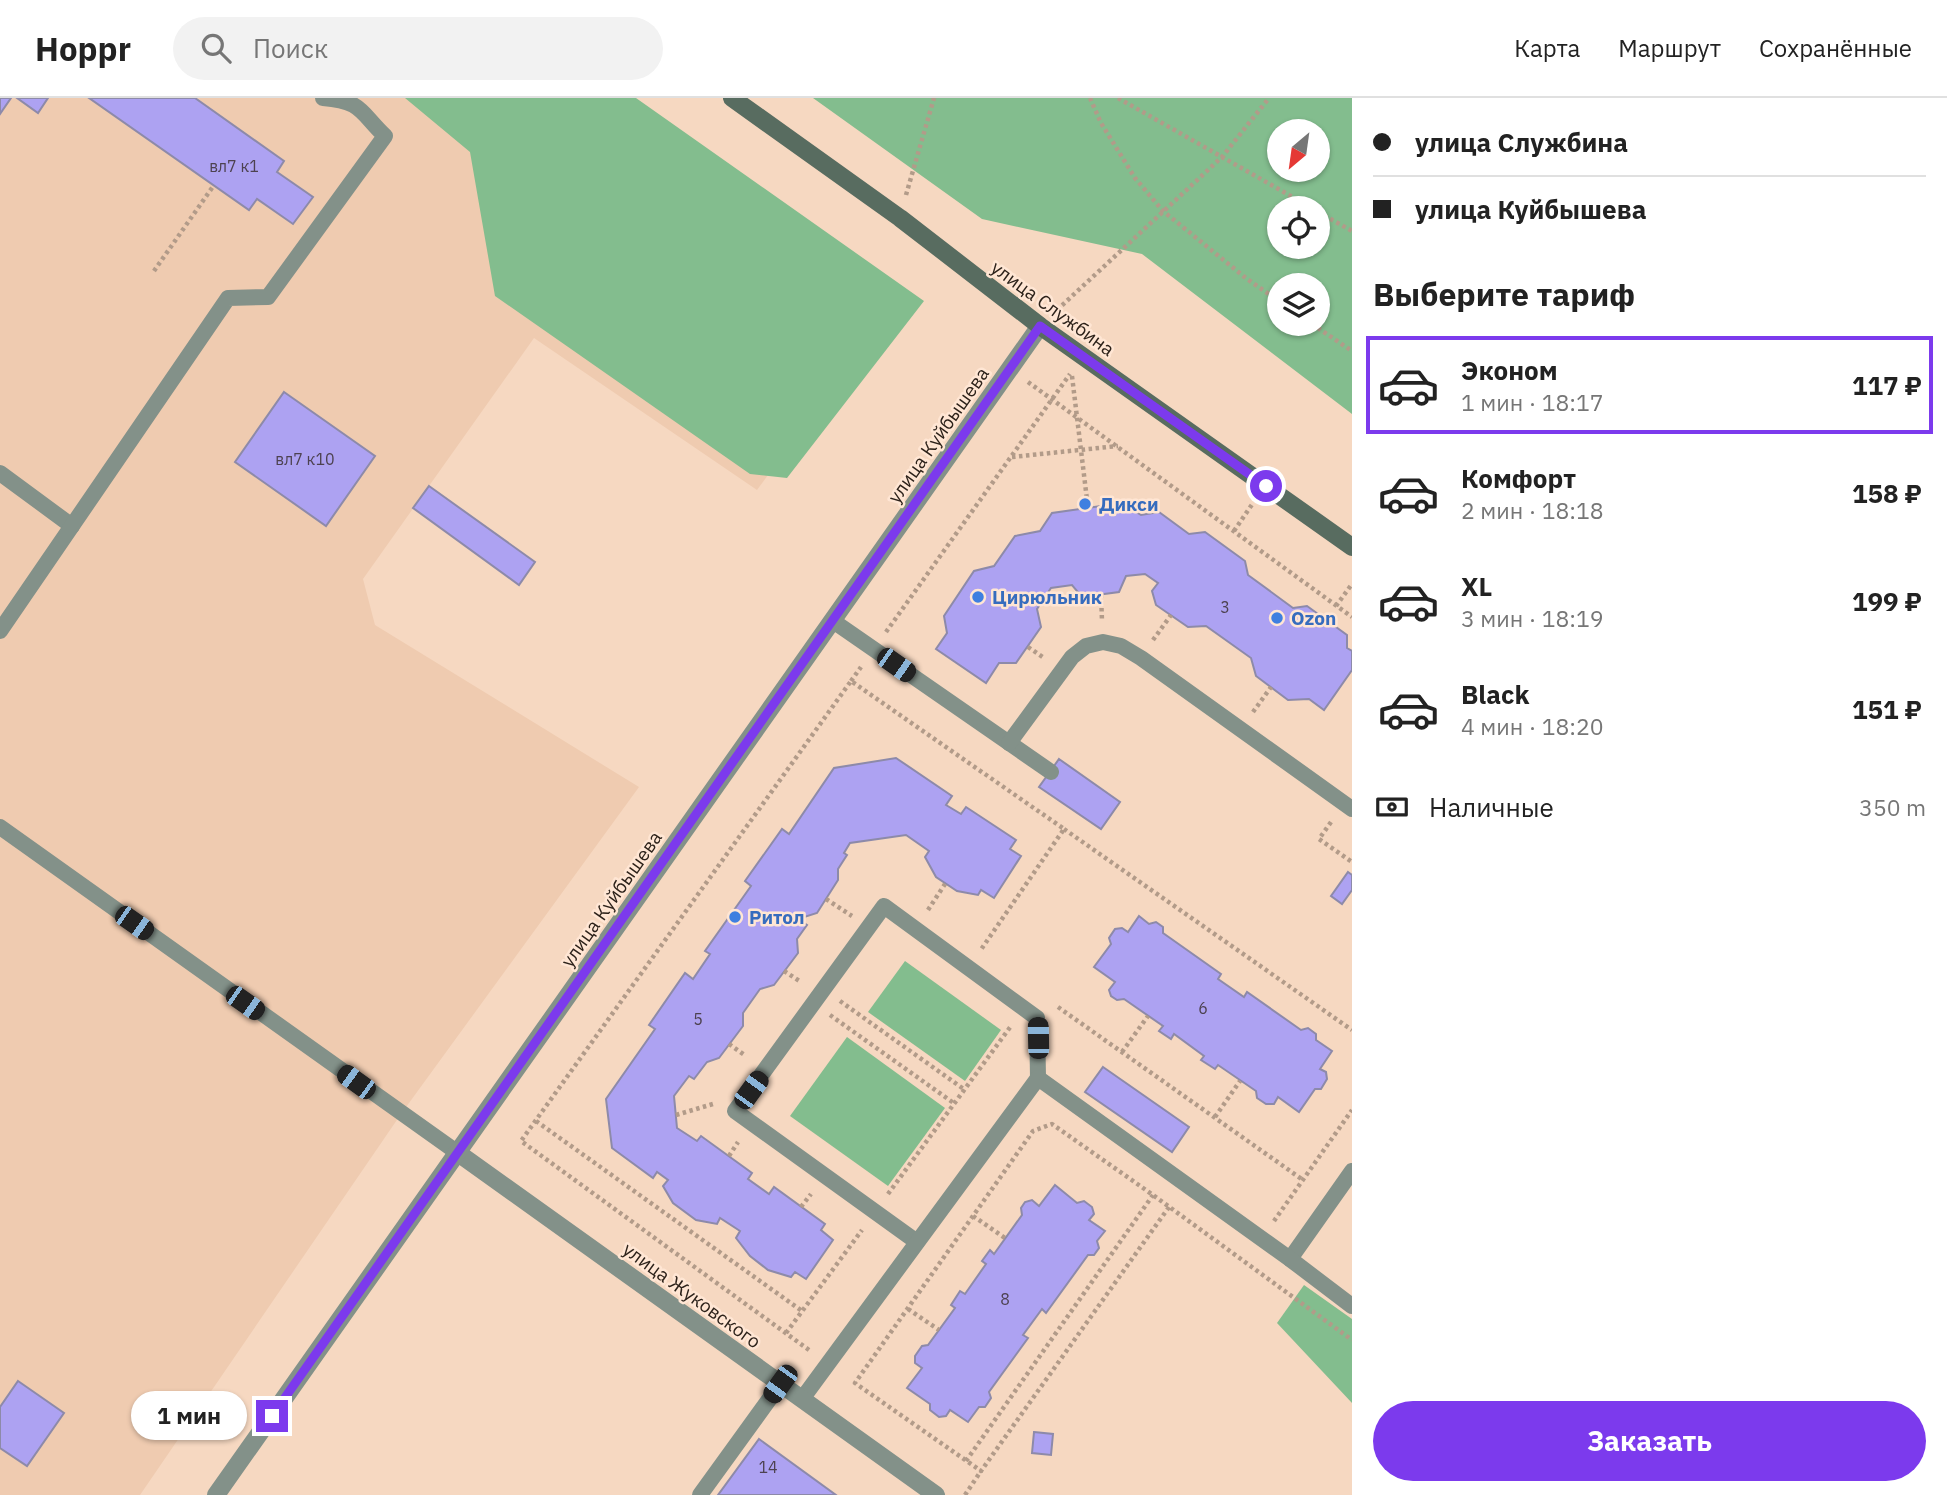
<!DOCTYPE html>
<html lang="ru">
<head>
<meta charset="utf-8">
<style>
  :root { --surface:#fff; --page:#f2f2f2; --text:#222; --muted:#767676; --line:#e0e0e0; --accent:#7c3aed }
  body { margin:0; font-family:"IBM Plex Sans",sans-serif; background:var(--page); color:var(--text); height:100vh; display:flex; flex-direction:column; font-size:26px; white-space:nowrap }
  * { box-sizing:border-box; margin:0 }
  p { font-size:23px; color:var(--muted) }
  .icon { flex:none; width:38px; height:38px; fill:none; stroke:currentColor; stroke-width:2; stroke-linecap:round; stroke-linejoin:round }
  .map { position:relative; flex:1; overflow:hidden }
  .sheet { display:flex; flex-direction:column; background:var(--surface); width:595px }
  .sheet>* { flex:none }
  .guide { display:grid; align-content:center; height:154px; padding:0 21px; background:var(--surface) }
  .needle { width:46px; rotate:209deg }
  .tools { position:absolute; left:1267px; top:21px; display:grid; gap:14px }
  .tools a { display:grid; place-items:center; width:63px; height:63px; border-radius:50%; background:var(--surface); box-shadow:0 2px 5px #0004; font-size:35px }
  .end { position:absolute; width:32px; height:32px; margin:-16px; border:9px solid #7c3aed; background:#fff; box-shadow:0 0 0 4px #fff }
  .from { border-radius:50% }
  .bubble { position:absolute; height:49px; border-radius:24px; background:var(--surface); box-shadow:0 2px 5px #0004; font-size:23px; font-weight:800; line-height:49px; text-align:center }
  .car { position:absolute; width:21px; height:42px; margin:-21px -10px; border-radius:9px; box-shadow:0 0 5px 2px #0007; background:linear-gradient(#222 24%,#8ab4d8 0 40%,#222 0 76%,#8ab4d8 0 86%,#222 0) }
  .guide b { display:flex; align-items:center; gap:24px; height:66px; font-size:26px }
  .guide b+b { border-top:2px solid var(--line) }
  .guide i { width:18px; height:18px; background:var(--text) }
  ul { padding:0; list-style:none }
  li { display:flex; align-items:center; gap:21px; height:98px; margin:0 14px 10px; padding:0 7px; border:4px solid transparent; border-radius:0px }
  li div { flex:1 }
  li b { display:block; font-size:26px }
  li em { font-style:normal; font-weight:800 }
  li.on { border-color:var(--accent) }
  li>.icon { width:63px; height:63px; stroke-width:1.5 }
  h2 { padding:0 21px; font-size:32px; line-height:84px }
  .pay { display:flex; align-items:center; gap:18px; height:77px; padding:0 21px; font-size:26px }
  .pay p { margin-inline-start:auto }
  .action { display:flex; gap:14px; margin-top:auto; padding:14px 21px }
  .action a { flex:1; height:80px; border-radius:42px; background:var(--accent); color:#fff; font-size:28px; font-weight:800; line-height:80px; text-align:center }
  header { display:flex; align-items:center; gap:42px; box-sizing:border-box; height:98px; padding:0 35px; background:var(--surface); border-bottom:2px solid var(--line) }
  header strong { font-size:33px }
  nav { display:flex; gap:38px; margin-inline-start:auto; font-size:24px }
  .search { width:490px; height:63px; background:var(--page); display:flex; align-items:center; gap:18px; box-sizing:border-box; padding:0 24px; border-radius:38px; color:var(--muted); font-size:26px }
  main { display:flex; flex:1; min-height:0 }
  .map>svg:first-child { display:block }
  .built { fill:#efcbb0 }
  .green { fill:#83bd8e; fill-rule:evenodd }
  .building { fill:#ada2f2; stroke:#8d8aa9; stroke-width:2 }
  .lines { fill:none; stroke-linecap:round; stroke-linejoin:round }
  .path { stroke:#b29b89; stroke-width:4.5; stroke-dasharray:3.5 3.5; stroke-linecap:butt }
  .lane { stroke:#839189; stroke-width:16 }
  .street { stroke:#839189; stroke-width:18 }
  .secondary { stroke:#586c60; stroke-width:18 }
  .route { stroke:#7c3aed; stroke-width:9 }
  .shop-dot { fill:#3f7fe0; stroke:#ffe6d4; stroke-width:2.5 }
  .labels { text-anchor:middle; stroke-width:5; stroke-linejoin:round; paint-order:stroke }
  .number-label { font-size:16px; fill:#4d4250 }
  .street-label { font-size:19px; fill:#2d221a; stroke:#ffe6d4 }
  .shop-label { font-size:19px; font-weight:bold; fill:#366cbe; stroke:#ffe6d4; text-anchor:start }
</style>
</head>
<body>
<header>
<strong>Hoppr</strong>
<div class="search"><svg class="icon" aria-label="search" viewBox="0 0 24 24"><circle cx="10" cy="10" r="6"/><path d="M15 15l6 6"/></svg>Поиск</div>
<nav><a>Карта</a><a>Маршрут</a><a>Сохранённые</a></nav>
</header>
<main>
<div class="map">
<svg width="1352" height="1397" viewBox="0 0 1352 1397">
  <rect width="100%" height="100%" fill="#f6d8c1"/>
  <!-- built -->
  <polygon class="built" points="0,0 519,0 867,241 757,392 534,240 363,481 375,527 639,689 401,1016 140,1397 0,1397"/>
  <!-- green -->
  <g class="green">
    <polygon points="405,0 636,0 924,203 787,380 750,376 495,198 470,54"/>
    <path d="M813,0H1352V316L1142,156L982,121ZM1318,33V72H1279V33ZM1318,110V149H1279V110ZM1318,187V226H1279V187Z"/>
    <polygon points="905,863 1001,932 965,983 868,914"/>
    <polygon points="847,939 945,1010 888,1088 790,1018"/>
    <polygon points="1304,1187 1352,1221 1352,1305 1277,1225"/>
  </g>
  <!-- building -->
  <g class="building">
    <polygon points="0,0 11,0 0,16"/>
    <polygon points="17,0 48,0 38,15"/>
    <polygon points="89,0 195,0 284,63 277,74 313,99 293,126 257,101 249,112"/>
    <polygon points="284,294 375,358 326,428 235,364"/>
    <polygon points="429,388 535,464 519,487 413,410"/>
    <polygon points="1122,405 1141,417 1159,414 1189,436 1205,434 1245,463 1248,477 1293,510 1307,508 1347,537 1347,550 1352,553 1352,572 1324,612 1309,601 1288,602 1256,578 1251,560 1206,528 1188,529 1156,507 1152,493 1158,485 1145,476 1126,478 1119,494 1082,499 1072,487 1051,490 1037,511 1041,529 1016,565 999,565 986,585 936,551 947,535 944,518 974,473 994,468 1015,438 1040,433 1052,415"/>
    <polygon points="896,660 952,698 946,707 961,716 966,709 1016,742 1010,751 1021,758 994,800 981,792 978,797 957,793 936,779 925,759 929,753 906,737 850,745 844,755 847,757 838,771 838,782 817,815 804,819 801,823 807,827 797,841 798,855 774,887 760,891 743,915 743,928 719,960 707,964 694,981 689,978 674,998 677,1030 697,1043 701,1038 752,1075 748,1081 769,1096 774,1089 825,1126 821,1132 833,1142 806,1181 795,1174 791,1179 768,1172 750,1158 736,1140 740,1133 720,1120 717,1126 696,1122 673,1105 663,1088 668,1082 657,1074 653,1080 612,1050 606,1001 655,931 649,927 685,875 693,881 710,856 705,853 751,788 745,783 782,731 789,736 834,670"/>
    <polygon points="1059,661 1120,704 1101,731 1039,689"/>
    <polygon points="1348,774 1352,777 1352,792 1342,806 1331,798"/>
    <polygon points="1139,818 1149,826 1156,824 1163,829 1163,835 1221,876 1218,881 1244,899 1247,894 1301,932 1308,930 1316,936 1316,942 1332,953 1320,971 1326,974 1327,981 1321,991 1315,991 1299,1014 1278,999 1274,1006 1266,1006 1257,1000 1256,993 1218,967 1215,971 1201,962 1204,958 1174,936 1171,941 1159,933 1163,928 1124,901 1117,902 1111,898 1109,892 1115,884 1094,869 1111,846 1109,840 1115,831 1122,830 1128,834"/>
    <polygon points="1103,969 1189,1029 1172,1054 1085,994"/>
    <polygon points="1055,1087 1077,1105 1084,1103 1092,1109 1094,1116 1089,1122 1105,1133 1097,1143 1099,1150 1094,1157 1088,1157 1046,1215 1042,1211 1023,1237 1028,1240 989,1294 991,1300 985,1309 979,1309 968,1324 950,1312 946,1318 939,1319 930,1312 930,1306 907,1290 922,1270 915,1265 915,1258 922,1248 928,1247 955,1210 951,1207 960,1193 965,1196 986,1166 982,1163 990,1152 994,1156 1022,1117 1021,1110 1025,1104 1032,1102 1039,1108"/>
    <polygon points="18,1283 64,1315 27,1368 0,1350 0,1309"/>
    <polygon points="1034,1334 1053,1336 1051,1357 1032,1355"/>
    <polygon points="759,1341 836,1397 718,1397"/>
  </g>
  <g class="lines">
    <!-- path -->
    <g class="path">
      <polyline points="1090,0 1101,25 1135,80 1163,113 1247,181 1279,203"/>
      <polyline points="1118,0 1312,110"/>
      <polyline points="906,97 934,0"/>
      <polyline points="1318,114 1352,133"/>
      <polyline points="154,173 214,87"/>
      <polyline points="1057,212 1222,59 1269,0"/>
      <polyline points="1312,226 1352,253"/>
      <polyline points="1072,278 1088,410"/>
      <polyline points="1028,284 1352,519"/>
      <polyline points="1012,359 1118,348"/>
      <polyline points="1234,433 1253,405"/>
      <polyline points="1101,496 1102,523"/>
      <polyline points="1336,508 1352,486"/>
      <polyline points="886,534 1070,276"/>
      <polyline points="1153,542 1171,517"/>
      <polyline points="1028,549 1044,560"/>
      <polyline points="851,583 861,569"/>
      <polyline points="1253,614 1271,589"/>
      <polyline points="1331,724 1319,741 1352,764"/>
      <polyline points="1064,731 1352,932"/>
      <polyline points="826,801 852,818"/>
      <polyline points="928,812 945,786"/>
      <polyline points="784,873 801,884"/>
      <polyline points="840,903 965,992"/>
      <polyline points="1058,909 1303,1082"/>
      <polyline points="830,917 955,1006"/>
      <polyline points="729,946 746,958"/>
      <polyline points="1122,954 1148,918"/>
      <polyline points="676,1017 713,1006"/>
      <polyline points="1215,1019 1240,983"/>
      <polyline points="536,1023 802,1213"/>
      <polyline points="729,1058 738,1044"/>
      <polyline points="888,1096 1011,928"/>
      <polyline points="801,1109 811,1096"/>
      <polyline points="1169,1109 981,1373 855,1285 1033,1033 1052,1026 1153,1097 1352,1242"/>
      <polyline points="973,1118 1005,1140"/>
      <polyline points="1274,1123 1352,1012"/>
      <polyline points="908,1211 939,1232"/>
      <polyline points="786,1235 862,1132"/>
      <polyline points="809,1252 521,1043 851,583 1064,731 980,853"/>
      <polyline points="966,1363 1153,1097"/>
      <polyline points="965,1397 981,1373"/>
    </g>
    <!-- lane -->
    <g class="lane">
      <polyline points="0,375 72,428"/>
      <polyline points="833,523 1051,674"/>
      <path d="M0,533L228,200L268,199L385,38C360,14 362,3 323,0"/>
      <polyline points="1009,645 1072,559 1086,548 1103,544 1121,548 1141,560 1352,711"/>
      <polyline points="0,729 458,1055"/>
      <polyline points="917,1144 735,1013 884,808 1037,920 1038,980"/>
      <polyline points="1290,1161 1352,1073"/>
      <polyline points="802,1301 1038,980 1290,1161 1352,1208"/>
      <polyline points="700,1397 781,1285"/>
    </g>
    <!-- street -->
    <g class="street">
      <polyline points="458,1055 936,1397"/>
      <polyline points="216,1397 1040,228"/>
    </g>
    <!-- secondary -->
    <polyline class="secondary" points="732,0 900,120 1040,228 1352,449"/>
  </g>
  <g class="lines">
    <!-- route -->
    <polyline class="route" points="272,1318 1040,228 1266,388"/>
  </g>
  <!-- markers -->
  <g class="shop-dot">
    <circle cx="1085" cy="406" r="7"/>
    <circle cx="978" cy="499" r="7"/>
    <circle cx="1277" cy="520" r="7"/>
    <circle cx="735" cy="819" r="7"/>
  </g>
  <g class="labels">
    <!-- number labels -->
    <g class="number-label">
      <text x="234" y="74">вл7 к1</text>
      <text x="305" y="367">вл7 к10</text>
      <text x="1225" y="515">3</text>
      <text x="1203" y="916">6</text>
      <text x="698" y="927">5</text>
      <text x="1005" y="1207">8</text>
      <text x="768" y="1375">14</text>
    </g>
    <!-- street labels -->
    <g class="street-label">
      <text transform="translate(1053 210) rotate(36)" y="7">улица Службина</text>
      <text transform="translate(938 337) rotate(-55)" y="7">улица Куйбышева</text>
      <text transform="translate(611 801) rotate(-55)" y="7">улица Куйбышева</text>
      <text transform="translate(692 1197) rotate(36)" y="7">улица Жуковского</text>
    </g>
    <!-- shop labels -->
    <g class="shop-label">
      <text x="1099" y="413">Дикси</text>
      <text x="992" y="506">Цирюльник</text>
      <text x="1291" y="527">Ozon</text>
      <text x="749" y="826">Ритол</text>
    </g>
  </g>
</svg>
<div class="tools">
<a><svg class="needle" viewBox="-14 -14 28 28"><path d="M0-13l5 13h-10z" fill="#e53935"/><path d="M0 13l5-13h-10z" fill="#767676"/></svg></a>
<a><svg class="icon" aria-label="locate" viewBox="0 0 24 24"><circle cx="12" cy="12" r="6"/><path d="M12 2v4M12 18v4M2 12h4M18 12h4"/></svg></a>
<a><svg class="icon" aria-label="layers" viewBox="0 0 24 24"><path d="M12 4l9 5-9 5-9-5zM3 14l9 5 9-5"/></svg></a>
</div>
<i class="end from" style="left:1266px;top:388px"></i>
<i class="end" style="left:272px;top:1318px"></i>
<div class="bubble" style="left:131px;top:1293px;width:116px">1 мин</div>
<i class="car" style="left:896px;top:567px;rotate:125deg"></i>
<i class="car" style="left:134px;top:825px;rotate:125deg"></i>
<i class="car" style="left:245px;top:905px;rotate:125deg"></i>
<i class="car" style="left:1038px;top:940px;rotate:359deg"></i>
<i class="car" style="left:356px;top:984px;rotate:306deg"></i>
<i class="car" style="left:751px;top:992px;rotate:36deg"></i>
<i class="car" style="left:780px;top:1286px;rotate:216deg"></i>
</div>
<section class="sheet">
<div class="guide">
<b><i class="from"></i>улица Службина</b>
<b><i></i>улица Куйбышева</b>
</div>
<h2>Выберите тариф</h2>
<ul>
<li class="on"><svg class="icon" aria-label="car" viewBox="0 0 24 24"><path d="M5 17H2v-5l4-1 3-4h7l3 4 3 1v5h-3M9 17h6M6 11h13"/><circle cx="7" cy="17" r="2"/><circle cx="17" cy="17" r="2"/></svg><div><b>Эконом</b><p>1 мин · 18:17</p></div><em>117 ₽</em></li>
<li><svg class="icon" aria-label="car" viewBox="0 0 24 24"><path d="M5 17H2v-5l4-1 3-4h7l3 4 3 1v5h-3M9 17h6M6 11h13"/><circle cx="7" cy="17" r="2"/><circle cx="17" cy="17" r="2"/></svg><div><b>Комфорт</b><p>2 мин · 18:18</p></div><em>158 ₽</em></li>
<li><svg class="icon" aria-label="car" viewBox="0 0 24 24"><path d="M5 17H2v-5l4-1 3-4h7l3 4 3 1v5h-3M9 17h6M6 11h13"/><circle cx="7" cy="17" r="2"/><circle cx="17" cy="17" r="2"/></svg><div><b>XL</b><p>3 мин · 18:19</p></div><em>199 ₽</em></li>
<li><svg class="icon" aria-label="car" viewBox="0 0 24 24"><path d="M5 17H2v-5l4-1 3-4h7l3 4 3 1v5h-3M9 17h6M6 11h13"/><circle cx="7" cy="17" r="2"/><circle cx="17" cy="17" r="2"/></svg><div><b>Black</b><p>4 мин · 18:20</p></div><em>151 ₽</em></li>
</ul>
<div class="pay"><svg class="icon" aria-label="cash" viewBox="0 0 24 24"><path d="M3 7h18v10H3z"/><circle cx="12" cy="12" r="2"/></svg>Наличные<p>350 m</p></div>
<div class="action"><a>Заказать</a></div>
</section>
</main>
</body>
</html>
